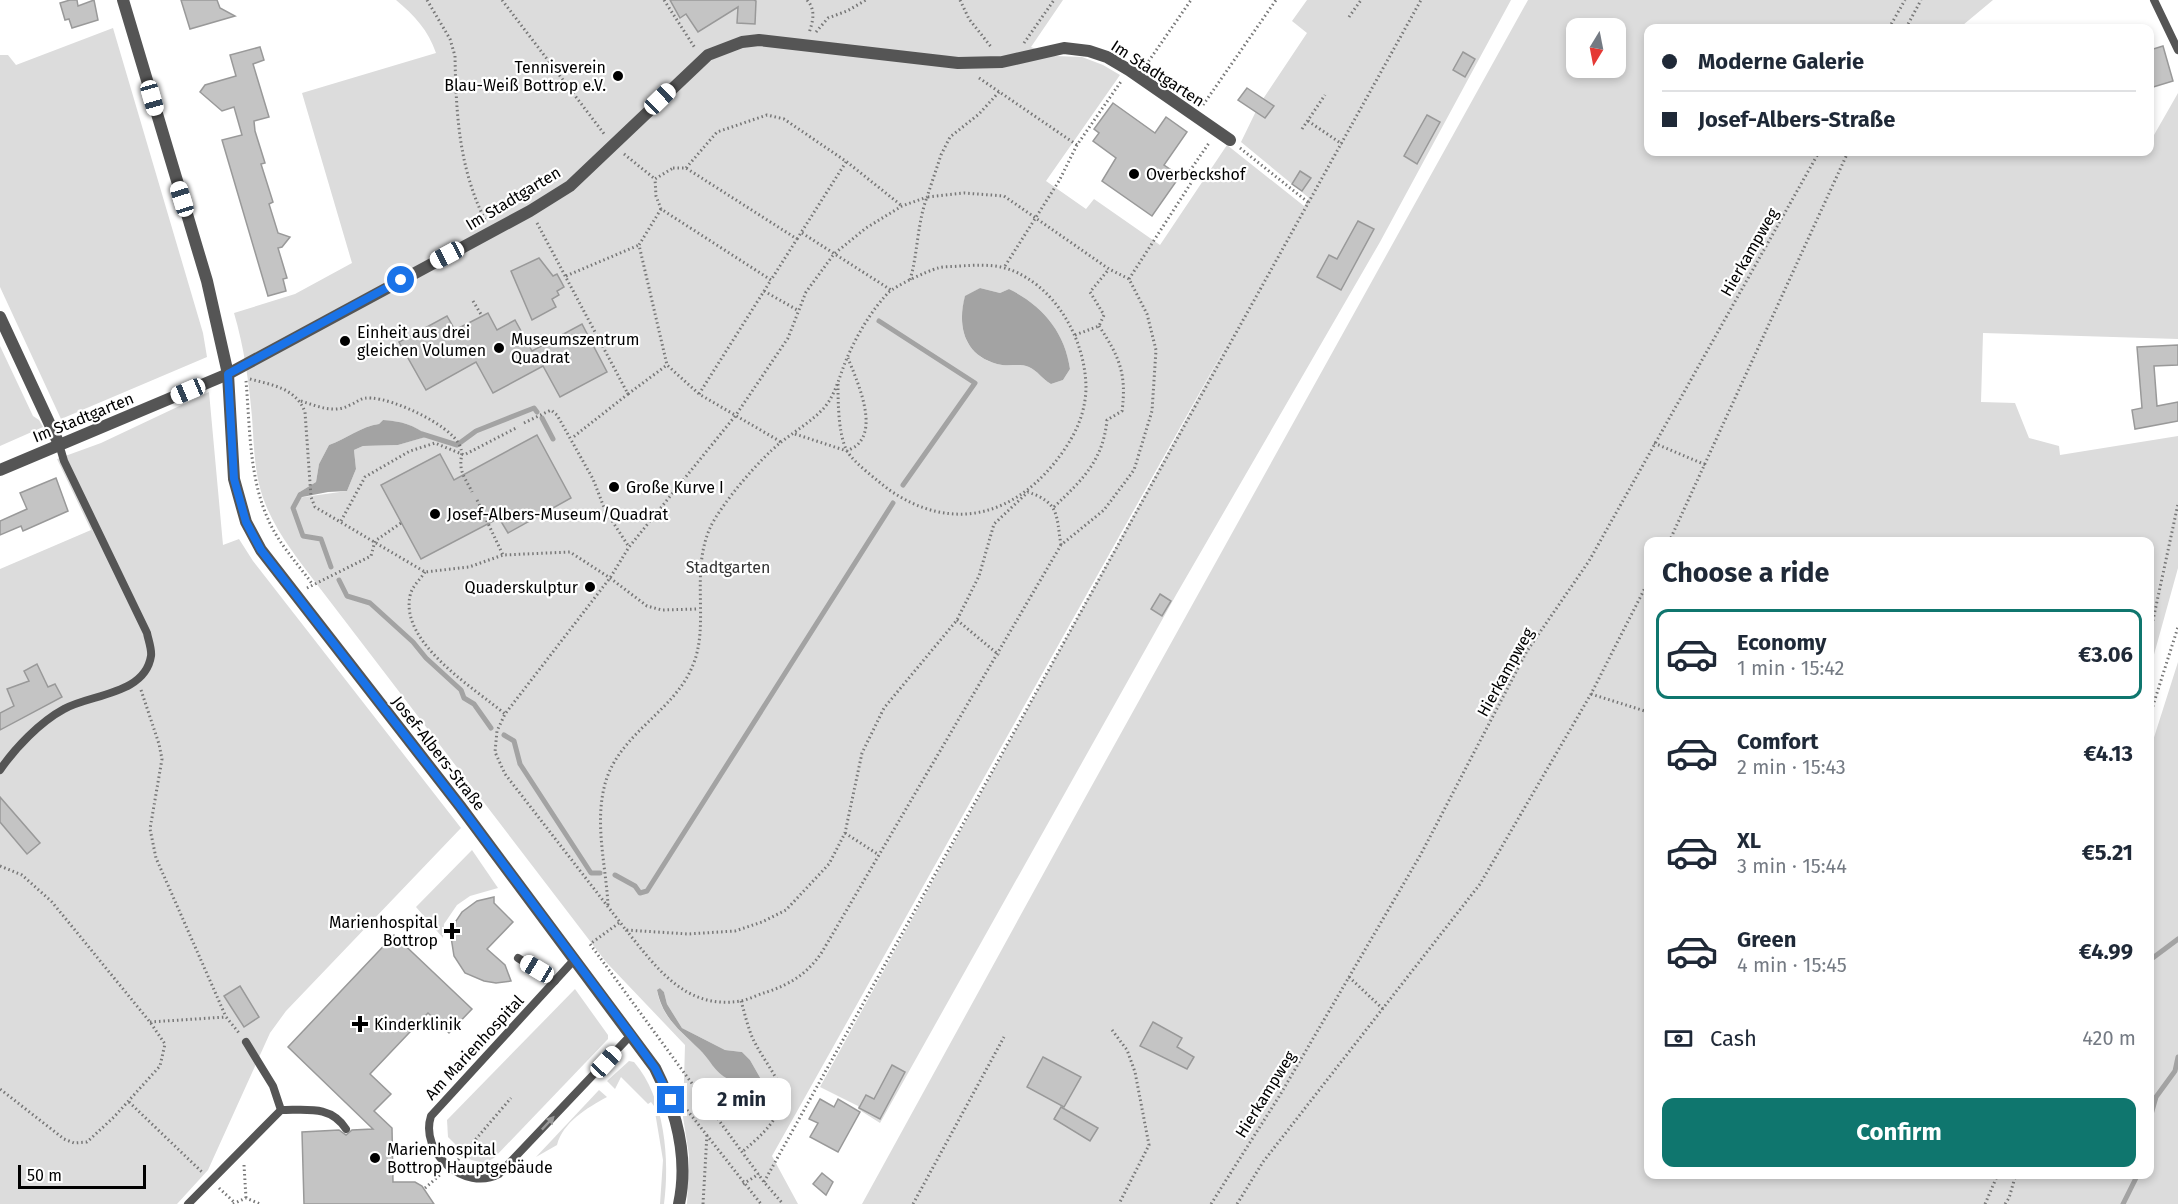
<!DOCTYPE html>
<html lang="en">
<head>
<meta charset="utf-8">
<style>
  :root { --surface:#fff; --page:#f6f6f7; --text:#1f2937; --muted:#747a83; --line:#e0e1e3; --accent:#0f766e }
  body { margin:0; font-family:"Fira Sans",sans-serif; background:var(--page); color:var(--text); height:100vh; display:flex; flex-direction:column; font-size:22px; white-space:nowrap }
  * { box-sizing:border-box; margin:0 }
  p { font-size:20px; color:var(--muted) }
  .icon { flex:none; width:33px; height:33px; fill:none; stroke:currentColor; stroke-width:2; stroke-linecap:round; stroke-linejoin:round }
  .map { position:relative; flex:1; overflow:hidden }
  .panel { position:absolute; left:1644px; top:537px; width:510px; height:642px; display:flex; flex-direction:column; background:var(--surface); border-radius:12px; box-shadow:0 3px 9px #0003 }
  .panel>* { flex:none }
  .top-card { position:absolute; left:1644px; top:24px; width:510px; height:132px; border-radius:12px; box-shadow:0 3px 9px #0003; display:grid; align-content:center; height:132px; padding:0 18px; background:var(--surface) }
  .needle { width:39px; rotate:190deg }
  .buttons { position:absolute; left:1566px; top:18px; display:grid; gap:12px }
  .buttons a { display:grid; place-items:center; width:60px; height:60px; border-radius:12px; background:var(--surface); box-shadow:0 3px 9px #0003; font-size:30px }
  .scale { position:absolute; left:18px; bottom:15px; width:128px; box-sizing:border-box; padding-left:6px; border:3px solid #000; border-top:0; font-size:16px; line-height:21px; white-space:nowrap; color:#000; -webkit-text-stroke:4px #fff; paint-order:stroke }
  .end { position:absolute; width:27px; height:27px; margin:-14px; border:8px solid #1a73e8; background:#fff; box-shadow:0 0 0 3px #fff }
  .from { border-radius:50% }
  .bubble { position:absolute; height:42px; border-radius:12px; background:var(--surface); box-shadow:0 3px 9px #0003; font-size:20px; font-weight:700; line-height:42px; text-align:center }
  .car { position:absolute; width:18px; height:36px; margin:-18px -9px; border-radius:8px; box-shadow:0 0 4px 2px #0007; background:linear-gradient(#fff 24%,#345 0 40%,#fff 0 76%,#345 0 86%,#fff 0) }
  .top-card b { display:flex; align-items:center; gap:21px; height:57px; font-size:22px }
  .top-card b+b { border-top:2px solid var(--line) }
  .top-card i { width:15px; height:15px; background:var(--text) }
  ul { padding:0; list-style:none }
  li { display:flex; align-items:center; gap:18px; height:90px; margin:0 12px 9px; padding:0 6px; border:3px solid transparent; border-radius:12px }
  li div { flex:1 }
  li b { display:block; font-size:22px }
  li em { font-style:normal; font-weight:700 }
  li.active { border-color:var(--accent) }
  li>.icon { width:54px; height:54px; stroke-width:1.5 }
  h2 { padding:0 18px; font-size:27px; line-height:72px }
  .pay { display:flex; align-items:center; gap:15px; height:66px; padding:0 18px; font-size:22px }
  .pay p { margin-inline-start:auto }
  .cta { display:flex; gap:12px; margin-top:auto; padding:12px 18px }
  .cta a { flex:1; height:69px; border-radius:12px; background:var(--accent); color:#fff; font-size:24px; font-weight:700; line-height:69px; text-align:center }
  .map>svg:first-child { display:block }
  .green { fill:#dcdcdc; fill-rule:evenodd }
  .water { fill:#a3a3a3 }
  .lines { fill:none; stroke-linecap:round; stroke-linejoin:round }
  .stream { stroke:#a3a3a3; stroke-width:5 }
  .building { fill:#c4c4c4; stroke:#999; stroke-width:1.5 }
  .path { stroke:#777; stroke-width:3; stroke-dasharray:1.5 3; stroke-linecap:butt }
  .lane { stroke:#555; stroke-width:8 }
  .street { stroke:#555; stroke-width:12 }
  .oneway { fill:#999 }
  .route { stroke:#1a73e8; stroke-width:8 }
  .poi-dot { fill:#000; stroke:#fff; stroke-width:2 }
  .labels { text-anchor:middle; stroke-width:4.5; stroke-linejoin:round; paint-order:stroke }
  .poi-label { font-size:16px; fill:#000; stroke:#fff; text-anchor:start }
  .street-label { font-size:16px; fill:#000; stroke:#fff }
  .park-label { font-size:16px; fill:#333; stroke:#fff }
</style>
</head>
<body>
<div class="map">
<svg width="2178" height="1204" viewBox="0 0 2178 1204">
  <rect width="100%" height="100%" fill="#fff"/>
  <!-- green -->
  <g class="green">
    <path d="M396,0H1063L1031,47L1056,56L1082,57L1103,65L1120,75L1046,181L1086,209L1094,199L1160,245L1227,145L1304,206L1309,198L1241,142L1259,105L1307,33L1292,21L1307,0H1511L1380,242L1176,595L880,1123L858,1109V1106L820,1087L1232,335L772,1156L798,1204H687L689,1155L683,1117L685,1045L606,962L319,587C299,560 277,534 265,503C254,476 254,445 252,417C249,382 244,347 234,313L295,294L352,263L302,93L436,53C428,30 415,16 396,0ZM980,288L1000,293L1009,289C1042,305 1065,332 1070,369L1063,380L1051,384C1042,379 1038,371 1029,367C1020,363 1007,367 997,364C964,355 957,326 965,297ZM383,420C402,421 413,425 428,436L398,445L363,446L354,450L356,469L347,491L297,498L298,493L316,482L319,464L329,445C346,439 362,426 379,424ZM660,988L664,992L667,1004L682,1028L725,1050L742,1052L750,1060L770,1095L769,1102L762,1115L756,1113C757,1102 756,1097 749,1088C742,1080 732,1082 725,1076C714,1068 708,1058 699,1049C680,1030 663,1019 657,991Z"/>
    <path d="M1528,0H1993L1963,25L1966,28H1648V152L2143,153L2150,152V142L2178,93V339L1983,333L1981,402L2015,403L2029,438L2059,446L2060,455L2178,436V568L2150,669V542H1648V1174H2150V750L2178,662V1204H862L1085,798ZM1576,28H1616V68H1576Z"/>
    <polygon points="113,28 203,333 207,357 61,419 0,287 0,55 8,55 16,65"/>
    <polygon points="0,346 33,416 39,420 43,427 0,446"/>
    <polygon points="209,392 223,545 239,539 253,561 461,828 286,1011 270,1033 208,1170 177,1204 0,1204 0,569 91,530 57,459 101,443"/>
    <polygon points="472,850 498,888 470,896 457,905 444,924 443,938 416,907"/>
    <polygon points="575,989 608,1035 608,1039 494,1158 484,1163 471,1160 448,1137 447,1120"/>
    <path d="M629,1061L634,1062C665,1097 670,1161 664,1204H660L663,1160L654,1106L651,1102L648,1104L621,1077L615,1089L607,1081Z"/>
    <path d="M599,1090L607,1097C587,1108 563,1122 557,1145L536,1157Z"/>
  </g>
  <!-- water -->
  <g class="water">
    <path d="M980,288L1000,293L1009,289C1042,305 1065,332 1070,369L1063,380L1051,384C1042,379 1038,371 1029,367C1020,363 1007,367 997,364C964,355 957,326 965,296Z"/>
    <path d="M383,420C402,421 413,425 429,436L398,445L363,446L354,450L356,469L347,491L328,492L297,498L298,493L316,482L319,464L329,445C346,439 362,426 379,424Z"/>
    <path d="M660,988L664,992L667,1004L682,1028L725,1050L742,1052L750,1060L770,1095L769,1102L762,1115L756,1114C757,1102 756,1097 749,1088C743,1081 736,1082 728,1079C715,1073 709,1058 699,1049C680,1030 663,1019 657,990Z"/>
  </g>
  <g class="lines">
    <!-- stream -->
    <g class="stream">
      <polyline points="879,321 975,383 903,485"/>
      <polyline points="542,418 553,439"/>
      <polyline points="422,434 457,445 476,431 534,408 537,412"/>
      <polyline points="300,495 293,508 303,536 321,539 331,567"/>
      <polyline points="339,580 347,596 370,603 413,642 426,658 461,690 464,698 474,704 491,728"/>
      <polyline points="504,735 514,741 520,764 591,873 600,873"/>
      <polyline points="615,875 635,886 640,893 647,891 893,503"/>
      <polyline points="2150,960 2178,939"/>
      <polyline points="2150,1118 2156,1097 2175,1071 2178,1057"/>
      <polyline points="2123,1204 2138,1174"/>
    </g>
  </g>
  <!-- building -->
  <g class="building">
    <polygon points="70,0 77,0 78,6 94,0 98,20 72,28 69,19 65,20 60,3"/>
    <polygon points="181,0 217,0 220,8 235,16 190,29"/>
    <polygon points="670,0 754,0 756,1 755,24 737,23 738,7 698,32 686,14 680,18"/>
    <polygon points="2163,46 2173,81 2150,88 2150,50"/>
    <polygon points="260,47 264,60 253,64 269,117 254,121 255,131 265,163 261,164 273,202 269,204 278,233 290,237 282,247 278,248 287,278 283,279 286,291 268,296 222,140 242,135 234,107 222,111 200,92 205,85 236,76 230,55"/>
    <polygon points="1463,52 1475,59 1465,77 1453,70"/>
    <polygon points="1247,88 1274,106 1265,118 1238,100"/>
    <polygon points="1113,103 1155,133 1166,117 1187,132 1164,165 1180,176 1152,216 1102,181 1116,158 1093,141 1099,133 1094,129"/>
    <polygon points="1427,115 1440,122 1417,164 1404,156"/>
    <polygon points="1300,171 1311,178 1302,191 1292,184"/>
    <polygon points="1358,221 1374,229 1341,290 1317,277 1329,255 1337,259"/>
    <polygon points="539,258 553,276 557,274 564,287 557,291 559,295 552,299 556,307 532,320 511,271"/>
    <polygon points="488,313 497,330 515,320 532,351 582,324 607,372 560,397 543,366 493,393 476,362 426,390 399,342 447,316 455,330"/>
    <polygon points="2178,345 2178,365 2154,366 2157,406 2178,402 2178,421 2135,429 2132,410 2142,408 2137,347"/>
    <polygon points="537,435 571,498 508,533 499,518 421,559 381,485 440,454 454,480"/>
    <polygon points="56,478 68,511 23,531 21,526 0,535 0,521 27,509 20,493"/>
    <polygon points="1160,594 1171,601 1162,616 1151,609"/>
    <polygon points="37,664 48,687 55,684 62,697 0,730 0,713 14,706 7,689 29,681 24,671"/>
    <polygon points="0,797 40,843 27,854 0,822"/>
    <polygon points="494,897 494,903 513,922 487,949 505,965 511,981 496,983 484,981 465,973 454,956 451,937 456,921 462,912 477,901"/>
    <polygon points="394,935 472,1009 449,1033 428,1013 370,1074 391,1094 374,1111 392,1128 393,1182 415,1182 422,1186 434,1204 304,1204 302,1132 339,1130 346,1135 352,1130 373,1129 288,1047"/>
    <polygon points="240,986 259,1017 244,1027 224,996"/>
    <polygon points="1153,1022 1182,1038 1177,1047 1194,1057 1187,1069 1140,1046"/>
    <polygon points="1043,1057 1081,1077 1064,1107 1027,1087"/>
    <polygon points="892,1065 905,1072 880,1119 859,1108 866,1095 874,1099"/>
    <polygon points="820,1099 834,1107 838,1099 860,1112 838,1152 810,1137 818,1123 809,1119"/>
    <polygon points="1061,1107 1098,1128 1090,1141 1054,1119"/>
    <polygon points="822,1173 833,1182 826,1195 813,1184"/>
  </g>
  <g class="lines">
    <!-- path -->
    <g class="path">
      <path d="M427,0L450,39L455,56C456,114 459,168 485,220"/>
      <polyline points="502,0 605,135"/>
      <polyline points="664,0 695,48"/>
      <path d="M807,0C816,10 813,21 809,33"/>
      <polyline points="960,0 969,19 992,48"/>
      <polyline points="1349,17 1361,0"/>
      <polyline points="1889,28 1905,0"/>
      <polyline points="1906,28 1921,0"/>
      <polyline points="816,32 828,18 847,11 866,0"/>
      <polyline points="1024,43 1054,0"/>
      <polyline points="1146,65 1191,0"/>
      <polyline points="979,78 1077,145"/>
      <path d="M999,92L979,114L950,137L941,155L927,197L902,206L866,228L834,254L806,292L788,338L736,415L629,547L610,578L505,714L497,731L495,752L505,774L626,930L688,934L735,931L762,922L786,910L829,864L845,833L862,753L884,708L957,620L979,576L994,524L1028,492C1060,503 1056,515 1061,545"/>
      <polyline points="1203,105 1276,0"/>
      <polyline points="1308,121 1342,144"/>
      <polyline points="1302,129 1325,95"/>
      <polyline points="1240,148 1309,203"/>
      <polyline points="624,154 655,179"/>
      <polygon points="673,168 686,168 797,239 771,280 661,209 656,196 655,179"/>
      <polyline points="686,168 717,132 767,115 784,119 847,162 902,206"/>
      <polyline points="661,209 639,245 667,365 699,394 781,442"/>
      <polyline points="537,223 628,394 572,438"/>
      <polyline points="802,233 891,290"/>
      <polyline points="797,239 846,162"/>
      <polyline points="1005,266 1059,181 1077,145 1122,80"/>
      <polyline points="566,276 639,245"/>
      <polyline points="1129,279 1193,180 1187,175 1209,143"/>
      <polyline points="764,291 799,311"/>
      <polyline points="473,301 482,316"/>
      <polyline points="1075,335 1099,326 1104,315 1090,292 1109,269"/>
      <path d="M250,379C272,385 296,388 305,412L311,497L315,507L425,572L469,567L503,555L570,552L610,578L647,606L662,610L699,609"/>
      <path d="M246,381C250,427 249,477 268,519C278,543 298,564 313,585"/>
      <polyline points="628,394 667,365"/>
      <polyline points="699,394 771,280"/>
      <path d="M301,401C317,406 334,414 350,405C358,402 361,397 371,398C394,399 448,424 459,444C464,454 460,457 461,466C461,474 469,485 472,492"/>
      <polyline points="524,423 551,410 557,415 593,479 605,510 629,547"/>
      <path d="M795,434L847,451C851,449 857,446 859,443C877,423 856,379 848,358"/>
      <polyline points="1654,443 1706,465"/>
      <polyline points="477,500 503,555"/>
      <path d="M1054,507C1082,480 1103,461 1107,420L1122,411C1127,374 1119,356 1099,326"/>
      <polyline points="341,521 365,477 410,451 435,443 464,455 518,427"/>
      <polyline points="1669,542 1848,152"/>
      <path d="M425,572C420,580 412,586 410,596C400,643 474,688 505,714"/>
      <polyline points="307,588 371,556 375,541 401,523"/>
      <polyline points="957,620 999,655"/>
      <polyline points="2150,634 2178,504"/>
      <polyline points="141,690 159,744 162,759 150,829 156,858 226,1017"/>
      <polyline points="1591,694 1648,712"/>
      <polyline points="2150,715 2178,627"/>
      <polyline points="845,833 879,855"/>
      <polyline points="0,866 22,875 52,902 150,1022 165,1044 160,1066 114,1117 87,1142 74,1143 64,1139 0,1089"/>
      <path d="M608,905C606,867 595,826 604,788C616,734 674,713 693,665C710,624 690,573 710,528C721,504 760,459 780,443C795,431 811,422 824,408C836,394 840,374 847,358C857,335 871,311 888,293C895,286 927,271 938,268C944,266 952,267 959,266C992,264 1009,264 1037,285C1067,309 1086,350 1086,389C1085,414 1076,433 1062,453C1018,515 953,535 888,489C877,480 854,463 847,451C838,434 838,401 838,382"/>
      <polyline points="619,923 590,944 764,1182 783,1204"/>
      <path d="M626,930C657,968 685,1010 741,1001C750,999 759,994 767,992C791,984 808,973 822,952L1061,545L1104,510L1134,470L1152,411L1156,350L1147,314L1129,279L1109,269L1004,196L964,193L927,197C917,224 918,253 910,280"/>
      <polyline points="1349,977 1383,1009"/>
      <path d="M741,1001C745,1014 748,1029 754,1041C761,1055 771,1068 778,1082C792,1110 762,1135 742,1152"/>
      <polyline points="150,1022 226,1017 239,1033"/>
      <polyline points="1112,1030 1127,1050 1135,1072 1149,1145 1119,1204"/>
      <polyline points="129,1102 203,1173"/>
      <polyline points="687,1110 761,1204"/>
      <polyline points="458,1160 511,1098"/>
      <polyline points="244,1165 246,1198"/>
      <polyline points="764,1182 1421,0"/>
      <polyline points="743,1184 759,1174"/>
      <polyline points="219,1188 234,1202"/>
      <polyline points="425,1188 441,1174"/>
      <polyline points="233,1204 246,1198 260,1204"/>
      <polyline points="703,1204 707,1134"/>
      <polyline points="913,1204 1004,1037"/>
      <polyline points="1211,1204 1280,1095 1421,854 1527,651 1589,561 1819,152"/>
      <polyline points="1237,1204 1263,1162 1480,884 1591,694 1648,582"/>
      <polyline points="1985,1204 1998,1174"/>
      <polyline points="2005,1204 2009,1198 2016,1174"/>
    </g>
    <!-- lane -->
    <g class="lane">
      <polyline points="2154,0 2178,50"/>
      <path d="M0,770C15,748 40,722 64,709C90,694 145,695 151,656C152,649 148,639 147,633L64,461L59,444"/>
      <polyline points="518,958 555,981"/>
      <path d="M574,960L431,1116C419,1153 465,1192 499,1174L631,1035"/>
      <polyline points="246,1042 273,1086 281,1110"/>
      <path d="M188,1204L281,1110C307,1110 331,1105 346,1129"/>
    </g>
    <!-- street -->
    <g class="street">
      <path d="M123,0L207,281L228,374L234,479L246,522L261,550L460,806L655,1068C676,1110 689,1158 679,1204"/>
      <polyline points="0,317 59,444"/>
      <polyline points="0,470 228,374 530,211 570,186 708,55 742,42 759,40 958,63 1002,62 1064,48 1089,51 1107,57 1129,70 1230,140"/>
    </g>
  </g>
  <!-- one-way arrows -->
  <defs><path id="oneway-solid" d="M-6-.8H1V-3.2L6.5 0L1 3.2V.8H-6Z" transform="scale(1.5)"/></defs>
  <use class="oneway" href="#oneway-solid" transform="translate(548 1123) rotate(-47)"/>
  <g class="lines">
    <!-- route -->
    <polyline class="route" points="401,280 228,374 234,479 246,522 261,550 460,806 631,1035 655,1068 671,1100"/>
  </g>
  <!-- markers -->
  <g class="poi-dot">
    <circle cx="618" cy="76" r="6"/>
    <circle cx="1134" cy="174" r="6"/>
    <circle cx="345" cy="341" r="6"/>
    <circle cx="499" cy="348" r="6"/>
    <circle cx="614" cy="487" r="6"/>
    <circle cx="435" cy="514" r="6"/>
    <circle cx="590" cy="587" r="6"/>
    <path d="M449 922h6v6h6v6h-6v6h-6v-6h-6v-6h6z"/>
    <path d="M357 1015h6v6h6v6h-6v6h-6v-6h-6v-6h6z"/>
    <circle cx="375" cy="1158" r="6"/>
  </g>
  <g class="labels">
    <!-- poi labels -->
    <g class="poi-label">
      <text x="606" y="73" text-anchor="end">Tennisverein<tspan x="606" dy="18">Blau-Weiß Bottrop e.V.</tspan></text>
      <text x="1146" y="180">Overbeckshof</text>
      <text x="357" y="338">Einheit aus drei<tspan x="357" dy="18">gleichen Volumen</tspan></text>
      <text x="511" y="345">Museumszentrum<tspan x="511" dy="18">Quadrat</tspan></text>
      <text x="626" y="493">Große Kurve I</text>
      <text x="447" y="520">Josef-Albers-Museum/Quadrat</text>
      <text x="578" y="593" text-anchor="end">Quaderskulptur</text>
      <text x="438" y="928" text-anchor="end">Marienhospital<tspan x="438" dy="18">Bottrop</tspan></text>
      <text x="374" y="1030">Kinderklinik</text>
      <text x="387" y="1155">Marienhospital<tspan x="387" dy="18">Bottrop Hauptgebäude</tspan></text>
    </g>
    <!-- street labels -->
    <g class="street-label">
      <text transform="translate(1158 73) rotate(33)" y="6">Im Stadtgarten</text>
      <text transform="translate(513 198) rotate(-31)" y="6">Im Stadtgarten</text>
      <text transform="translate(1749 252) rotate(-60)" y="6">Hierkampweg</text>
      <text transform="translate(83 417) rotate(-22)" y="6">Im Stadtgarten</text>
      <text transform="translate(1505 672) rotate(-61)" y="6">Hierkampweg</text>
      <text transform="translate(439 753) rotate(52)" y="6">Josef-Albers-Straße</text>
      <text transform="translate(474 1047) rotate(-47)" y="6">Am Marienhospital</text>
      <text transform="translate(1265 1094) rotate(-58)" y="6">Hierkampweg</text>
    </g>
    <!-- park labels -->
    <g class="park-label">
      <text x="728" y="573">Stadtgarten</text>
    </g>
  </g>
</svg>
<div class="buttons">
<a><svg class="needle" viewBox="-14 -14 28 28"><path d="M0-13l5 13h-10z" fill="#e53935"/><path d="M0 13l5-13h-10z" fill="#747a83"/></svg></a>
</div>
<div class="scale">50 m</div>
<i class="end from" style="left:401px;top:280px"></i>
<i class="end" style="left:671px;top:1100px"></i>
<div class="bubble" style="left:692px;top:1078px;width:99px">2 min</div>
<i class="car" style="left:152px;top:98px;rotate:164deg"></i>
<i class="car" style="left:660px;top:99px;rotate:46deg"></i>
<i class="car" style="left:182px;top:199px;rotate:343deg"></i>
<i class="car" style="left:447px;top:255px;rotate:242deg"></i>
<i class="car" style="left:188px;top:391px;rotate:247deg"></i>
<i class="car" style="left:537px;top:969px;rotate:301deg"></i>
<i class="car" style="left:606px;top:1062px;rotate:43deg"></i>
<div class="top-card">
<b><i class="from"></i>Moderne Galerie</b>
<b><i></i>Josef-Albers-Straße</b>
</div>
<section class="panel">
<h2>Choose a ride</h2>
<ul>
<li class="active"><svg class="icon" aria-label="car" viewBox="0 0 24 24"><path d="M5 17H2v-5l4-1 3-4h7l3 4 3 1v5h-3M9 17h6M6 11h13"/><circle cx="7" cy="17" r="2"/><circle cx="17" cy="17" r="2"/></svg><div><b>Economy</b><p>1 min · 15:42</p></div><em>€3.06</em></li>
<li><svg class="icon" aria-label="car" viewBox="0 0 24 24"><path d="M5 17H2v-5l4-1 3-4h7l3 4 3 1v5h-3M9 17h6M6 11h13"/><circle cx="7" cy="17" r="2"/><circle cx="17" cy="17" r="2"/></svg><div><b>Comfort</b><p>2 min · 15:43</p></div><em>€4.13</em></li>
<li><svg class="icon" aria-label="car" viewBox="0 0 24 24"><path d="M5 17H2v-5l4-1 3-4h7l3 4 3 1v5h-3M9 17h6M6 11h13"/><circle cx="7" cy="17" r="2"/><circle cx="17" cy="17" r="2"/></svg><div><b>XL</b><p>3 min · 15:44</p></div><em>€5.21</em></li>
<li><svg class="icon" aria-label="car" viewBox="0 0 24 24"><path d="M5 17H2v-5l4-1 3-4h7l3 4 3 1v5h-3M9 17h6M6 11h13"/><circle cx="7" cy="17" r="2"/><circle cx="17" cy="17" r="2"/></svg><div><b>Green</b><p>4 min · 15:45</p></div><em>€4.99</em></li>
</ul>
<div class="pay"><svg class="icon" aria-label="cash" viewBox="0 0 24 24"><path d="M3 7h18v10H3z"/><circle cx="12" cy="12" r="2"/></svg>Cash<p>420 m</p></div>
<div class="cta"><a>Confirm</a></div>
</section>
</div>
</body>
</html>
